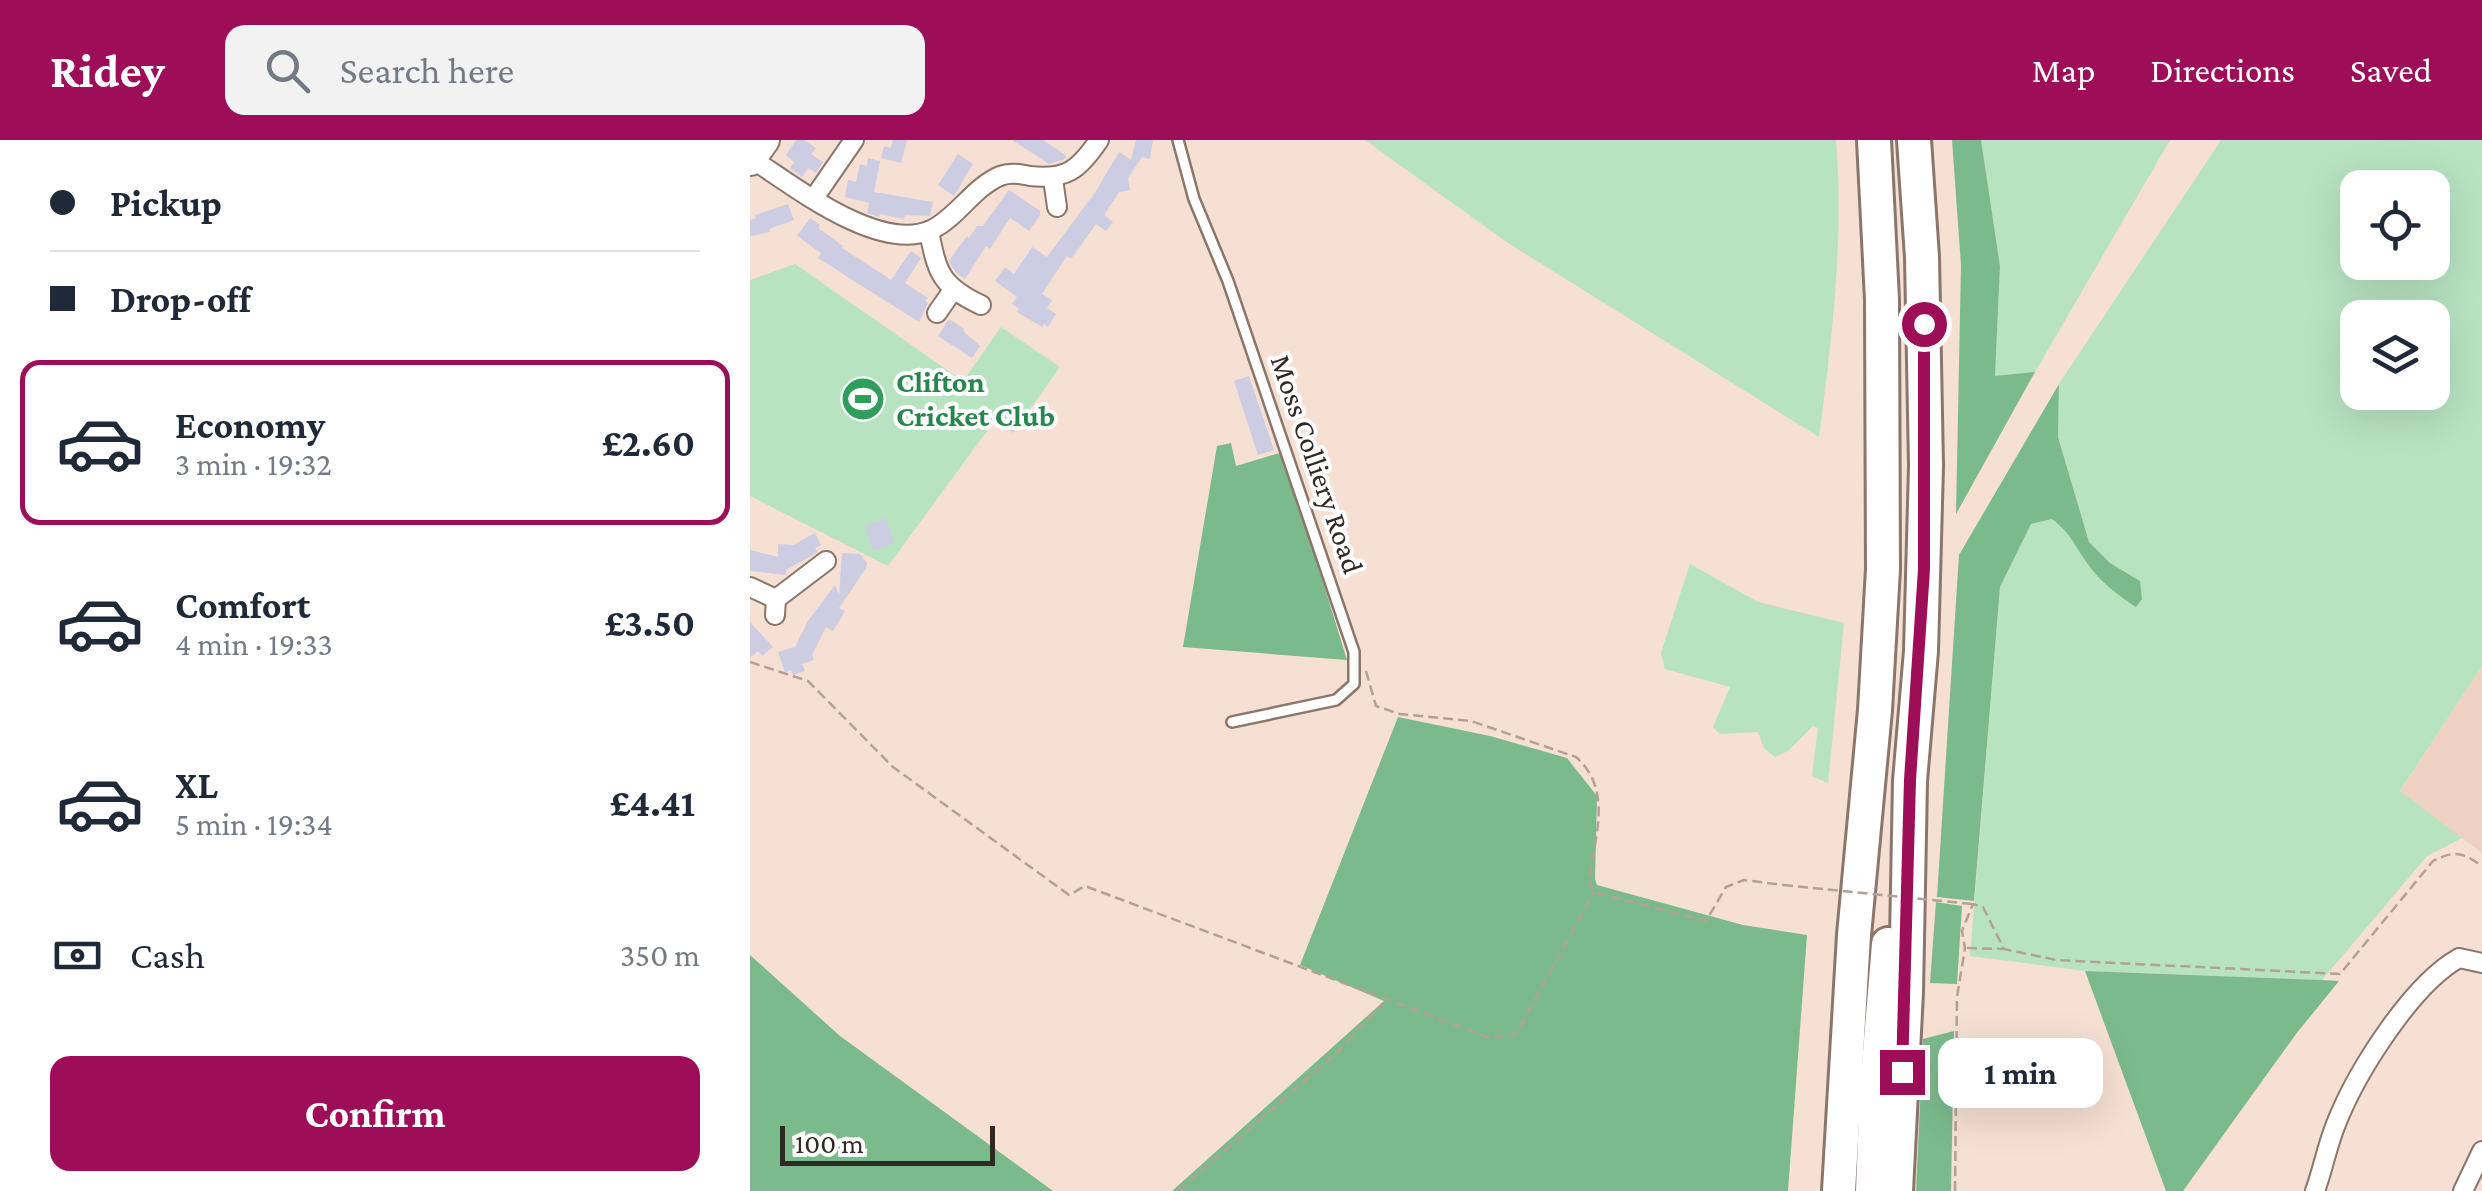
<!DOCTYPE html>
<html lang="en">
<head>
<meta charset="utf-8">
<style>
  :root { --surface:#fff; --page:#f2f2f3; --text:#1f2937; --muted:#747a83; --line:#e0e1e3; --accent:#9e0e58 }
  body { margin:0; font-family:"Crimson Pro",serif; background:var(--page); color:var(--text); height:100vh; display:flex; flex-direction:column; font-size:38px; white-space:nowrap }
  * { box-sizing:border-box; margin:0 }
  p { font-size:32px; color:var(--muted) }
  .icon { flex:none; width:55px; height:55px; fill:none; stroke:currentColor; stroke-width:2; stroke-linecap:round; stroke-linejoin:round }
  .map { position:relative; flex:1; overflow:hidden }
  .details { display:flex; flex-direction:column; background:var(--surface); width:750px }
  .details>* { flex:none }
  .guide { display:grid; align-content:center; height:220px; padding:0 50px; background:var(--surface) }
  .buttons { position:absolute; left:1590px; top:30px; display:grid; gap:20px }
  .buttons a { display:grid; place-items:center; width:110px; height:110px; border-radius:20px; background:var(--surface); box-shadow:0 10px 40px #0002; font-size:50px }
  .scale { position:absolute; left:30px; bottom:25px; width:215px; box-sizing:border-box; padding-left:10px; border:5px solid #302823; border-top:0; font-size:28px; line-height:35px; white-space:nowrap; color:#302823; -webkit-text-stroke:8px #fff; paint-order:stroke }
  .end { position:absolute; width:45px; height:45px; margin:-22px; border:12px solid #9e0e58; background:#fff; box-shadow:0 0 0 5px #fff }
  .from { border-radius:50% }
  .bubble { position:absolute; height:70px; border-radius:20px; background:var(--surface); box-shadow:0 10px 40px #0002; font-size:32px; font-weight:700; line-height:70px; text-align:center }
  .guide b { display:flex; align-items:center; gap:35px; height:95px; font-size:38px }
  .guide b+b { border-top:2px solid var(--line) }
  .guide i { width:25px; height:25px; background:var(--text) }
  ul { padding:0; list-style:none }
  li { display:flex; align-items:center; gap:30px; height:165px; margin:0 20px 15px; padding:0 30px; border:5px solid transparent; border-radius:20px }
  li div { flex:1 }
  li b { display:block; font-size:38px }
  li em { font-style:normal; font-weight:700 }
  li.selected { border-color:var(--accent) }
  li>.icon { width:90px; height:90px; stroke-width:1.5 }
  .pay { display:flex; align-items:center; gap:25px; height:110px; padding:0 50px; font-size:38px }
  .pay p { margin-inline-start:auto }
  .primary-button { display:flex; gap:20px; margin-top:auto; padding:20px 50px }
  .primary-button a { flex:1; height:115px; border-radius:20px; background:var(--accent); color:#fff; font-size:40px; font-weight:700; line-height:115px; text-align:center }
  header { display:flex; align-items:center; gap:60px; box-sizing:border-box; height:140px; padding:0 50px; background:var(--accent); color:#fff }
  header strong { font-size:48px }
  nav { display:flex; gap:55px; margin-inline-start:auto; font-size:35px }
  .search { width:700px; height:90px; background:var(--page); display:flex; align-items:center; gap:25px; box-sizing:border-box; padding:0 35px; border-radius:20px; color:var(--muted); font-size:38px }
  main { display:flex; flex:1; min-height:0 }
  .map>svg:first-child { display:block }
  .built { fill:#eed1c1 }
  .green { fill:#b7e3c1; fill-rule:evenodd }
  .forest { fill:#7bba8b }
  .building { fill:#cccce2 }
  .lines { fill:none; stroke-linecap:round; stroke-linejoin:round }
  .service-casing { stroke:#8a766b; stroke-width:14 }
  .minor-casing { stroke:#8a766b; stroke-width:22 }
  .primary-casing { stroke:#8a766b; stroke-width:32 }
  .motorway-casing { stroke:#8a766b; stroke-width:38 }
  .path { stroke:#b3a197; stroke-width:2.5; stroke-dasharray:10 5; stroke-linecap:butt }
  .service { stroke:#fff; stroke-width:9 }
  .minor { stroke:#fff; stroke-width:18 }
  .primary { stroke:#fff; stroke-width:28 }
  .motorway { stroke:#fff; stroke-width:32 }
  .path-bridge { stroke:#b3a197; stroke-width:2.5; stroke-dasharray:10 5; stroke-linecap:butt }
  .route { stroke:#9e0e58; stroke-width:12 }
  .labels { text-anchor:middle; stroke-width:8; stroke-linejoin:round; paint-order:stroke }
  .leisure-label { font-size:30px; font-weight:bold; fill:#27864d; stroke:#fff; text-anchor:start }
  .street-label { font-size:30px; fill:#302823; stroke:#fff }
</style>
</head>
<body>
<header>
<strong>Ridey</strong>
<div class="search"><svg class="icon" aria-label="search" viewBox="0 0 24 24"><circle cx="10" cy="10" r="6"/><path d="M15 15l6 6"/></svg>Search here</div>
<nav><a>Map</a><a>Directions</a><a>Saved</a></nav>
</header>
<main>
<section class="details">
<div class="guide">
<b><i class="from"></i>Pickup</b>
<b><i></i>Drop-off</b>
</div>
<ul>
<li class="selected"><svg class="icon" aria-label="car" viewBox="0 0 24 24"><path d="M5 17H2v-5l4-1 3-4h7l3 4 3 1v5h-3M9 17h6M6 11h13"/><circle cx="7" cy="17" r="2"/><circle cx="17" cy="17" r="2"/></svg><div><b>Economy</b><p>3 min · 19:32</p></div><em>£2.60</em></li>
<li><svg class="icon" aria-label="car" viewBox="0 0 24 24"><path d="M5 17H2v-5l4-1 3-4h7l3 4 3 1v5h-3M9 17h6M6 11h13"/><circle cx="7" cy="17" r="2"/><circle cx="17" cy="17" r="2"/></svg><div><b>Comfort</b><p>4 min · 19:33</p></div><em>£3.50</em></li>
<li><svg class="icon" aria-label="car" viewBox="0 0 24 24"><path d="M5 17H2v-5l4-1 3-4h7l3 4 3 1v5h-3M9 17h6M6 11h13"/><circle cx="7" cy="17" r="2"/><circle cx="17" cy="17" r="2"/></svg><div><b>XL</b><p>5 min · 19:34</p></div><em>£4.41</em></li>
</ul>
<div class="pay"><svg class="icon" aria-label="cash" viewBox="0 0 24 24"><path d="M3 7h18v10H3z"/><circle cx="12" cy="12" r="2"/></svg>Cash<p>350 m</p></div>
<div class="primary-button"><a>Confirm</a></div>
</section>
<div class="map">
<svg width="1732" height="1051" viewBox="0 0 1732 1051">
  <rect width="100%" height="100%" fill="#f6dfd3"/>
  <!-- built -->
  <polygon class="built" points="1732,526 1732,713 1650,652"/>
  <!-- green -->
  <g class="green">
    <path d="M615,0H1086C1094,100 1082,198 1069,297L758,103Z"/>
    <polygon points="1231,0 1420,0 1285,232 1245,237 1250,126"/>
    <path d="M1471,0H1732V526L1650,651L1712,698L1677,716L1572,840L1335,831L1220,816L1250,447L1281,384L1302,379L1322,396L1338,425L1390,441L1360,423L1339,402L1308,297L1309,244ZM1608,48H1682V122H1608ZM1608,178H1682V252H1608Z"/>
    <polygon points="45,124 213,241 251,187 310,227 263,293 245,280 138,426 0,356 0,140"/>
    <polygon points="940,424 1008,462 1094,483 1078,643 1062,636 1068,588 1063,586 1038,611 1025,617 1014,608 1008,592 970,594 963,587 980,547 915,529 911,513"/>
  </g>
  <!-- forest -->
  <g class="forest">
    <polygon points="1202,0 1231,0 1250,126 1245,236 1285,232 1206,374 1211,125"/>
    <path d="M1309,244L1308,297L1339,402L1360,423L1390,441L1392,459L1386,467C1368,455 1350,442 1337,423C1324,404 1321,394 1302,379L1281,384L1250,447L1224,761L1187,757L1209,415Z"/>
    <polygon points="481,303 486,326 533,312 597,520 433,507 467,306"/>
    <polygon points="648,577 740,596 817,618 847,656 845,739 847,745 993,785 1057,795 1038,1051 422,1051 634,861 550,825"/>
    <polygon points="1186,762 1212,766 1207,844 1180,843"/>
    <polygon points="0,815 90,896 303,1051 0,1051"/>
    <polygon points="1335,831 1572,840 1589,841 1546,894 1433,1051 1416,1051"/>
    <polygon points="1204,891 1201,1051 1166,1051 1173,899"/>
  </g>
  <!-- building -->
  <g class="building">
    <polygon points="46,0 54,0 66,8 61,14 73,22 66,33 59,28 52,37 40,28 44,22 36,15"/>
    <polygon points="143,0 157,0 151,23 131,18 134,6 141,8"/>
    <polygon points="262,0 293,0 317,16 313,20 299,24"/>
    <polygon points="386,0 403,0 400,19 392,17 378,38 380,50 369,52 354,75 363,82 356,91 346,84 321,119 317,116 292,154 302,160 297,168 306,174 298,187 294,184 292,187 267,172 269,169 262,164 267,157 245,141 255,127 264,134 282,107 297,117 346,51 369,12 381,20"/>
    <polygon points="208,14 223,24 204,56 188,45"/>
    <polygon points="118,18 130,21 124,52 183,62 180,76 155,75 154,79 130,74 129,77 117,73 119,63 95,57 98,40 106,42 110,24 117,26"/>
    <polygon points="259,50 290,71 290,75 279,91 260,78 240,109 236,106 215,139 206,133 199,121 217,96 219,98 227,86 233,86"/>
    <polygon points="38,64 44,80 19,89 20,92 0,96 0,80 6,78 5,75"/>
    <polygon points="60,78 70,85 68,88 93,106 92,108 141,140 161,111 171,118 155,143 178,158 175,161 178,163 169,182 68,118 71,113 47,96"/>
    <polygon points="199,179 214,189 213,191 230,206 222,218 188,196"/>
    <polygon points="499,236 524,310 508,315 484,241"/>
    <polygon points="136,378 144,403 123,411 115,386"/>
    <polygon points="65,393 71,405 65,408 68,412 36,430 36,435 0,431 0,410 28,417 28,404 43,405"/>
    <polygon points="92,413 110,414 117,423 116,428 89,468 95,471 83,491 76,487 62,515 64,520 52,524 55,531 43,535 41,530 35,532 28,512 45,507 58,481 85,445 89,455"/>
    <polygon points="0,482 23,507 12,516 8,511 0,518"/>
  </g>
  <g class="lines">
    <defs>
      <polyline id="service" points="428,0 444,59 478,141 604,512 604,544 586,560 482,582"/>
      <g id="minor">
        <path d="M2,19C44,46 131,115 183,89C208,76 224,47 250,36C260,32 270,34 280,36C316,40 329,30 349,0"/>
        <polyline points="303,39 307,67"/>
        <polyline points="64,58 104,0"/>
        <path d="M179,91C187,133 191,146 231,165"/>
        <polyline points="187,173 203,150"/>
        <polyline points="0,447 26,459"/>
        <polyline points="25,475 26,459 76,421"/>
        <path d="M1565,1051C1573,1029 1577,1006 1586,984C1606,933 1661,845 1709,818L1732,823"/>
        <polyline points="1713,1051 1732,1011"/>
      </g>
      <polyline id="primary" points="0,21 15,0"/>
      <g id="motorway">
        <polyline points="1089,1051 1104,795 1125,570 1133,429 1132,160 1124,0"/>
        <polyline points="1122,1051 1126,949 1138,804"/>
        <polyline points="1146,1051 1156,852 1160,641 1171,511 1176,326 1172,117 1164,0"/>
      </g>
    </defs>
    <!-- service casing -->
    <use href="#service" class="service-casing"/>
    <!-- minor casing -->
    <use href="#minor" class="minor-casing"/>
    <!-- primary casing -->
    <use href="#primary" class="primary-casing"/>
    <!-- motorway casing -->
    <use href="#motorway" class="motorway-casing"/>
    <!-- path -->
    <g class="path">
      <polyline points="0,522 58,541 143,627 319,755 335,746 740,898 766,894 844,752"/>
      <path d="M616,531L626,566L650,574L721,581L826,617C863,650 845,696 839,740L844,752L956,781L976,747L994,740L1033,745"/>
      <polyline points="1217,808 1254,809"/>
      <polyline points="428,1051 588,912 633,863"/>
      <path d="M1205,1051L1207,857L1215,808L1212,791L1223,764L1233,767L1254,809L1306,820L1590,834L1683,721C1705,710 1712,712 1732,726"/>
    </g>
    <!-- service -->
    <use href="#service" class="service"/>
    <!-- minor -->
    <use href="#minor" class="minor"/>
    <!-- primary -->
    <use href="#primary" class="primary"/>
    <!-- motorway -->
    <use href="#motorway" class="motorway"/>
    <!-- path-bridge -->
    <polyline class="path-bridge" points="1033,745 1223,764"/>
  </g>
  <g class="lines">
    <!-- route -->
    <polyline class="route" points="1152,932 1160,640 1174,429 1174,184"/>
  </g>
  <!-- icons -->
  <defs>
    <symbol id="stadium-disc" viewBox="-11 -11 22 22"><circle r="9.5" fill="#2e9e5b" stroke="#fff"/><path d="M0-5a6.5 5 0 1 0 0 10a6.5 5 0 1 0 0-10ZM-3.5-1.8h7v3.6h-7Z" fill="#fff"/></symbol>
  </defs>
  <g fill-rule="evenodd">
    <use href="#stadium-disc" x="88" y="234" width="50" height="50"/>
  </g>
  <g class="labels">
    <!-- leisure labels -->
    <g class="leisure-label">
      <text x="146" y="252">Clifton<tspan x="146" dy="34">Cricket Club</tspan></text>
    </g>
    <!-- street labels -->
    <g class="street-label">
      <text transform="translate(567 324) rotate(71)" y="10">Moss Colliery Road</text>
    </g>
  </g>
</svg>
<div class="buttons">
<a><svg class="icon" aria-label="locate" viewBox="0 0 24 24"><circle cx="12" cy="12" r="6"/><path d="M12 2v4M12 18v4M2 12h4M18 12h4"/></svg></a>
<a><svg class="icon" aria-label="layers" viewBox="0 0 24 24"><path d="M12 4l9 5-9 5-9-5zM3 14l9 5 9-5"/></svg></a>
</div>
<div class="scale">100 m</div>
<i class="end from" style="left:1174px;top:184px"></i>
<i class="end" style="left:1152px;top:932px"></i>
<div class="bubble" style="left:1188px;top:898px;width:165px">1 min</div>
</div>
</main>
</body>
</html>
